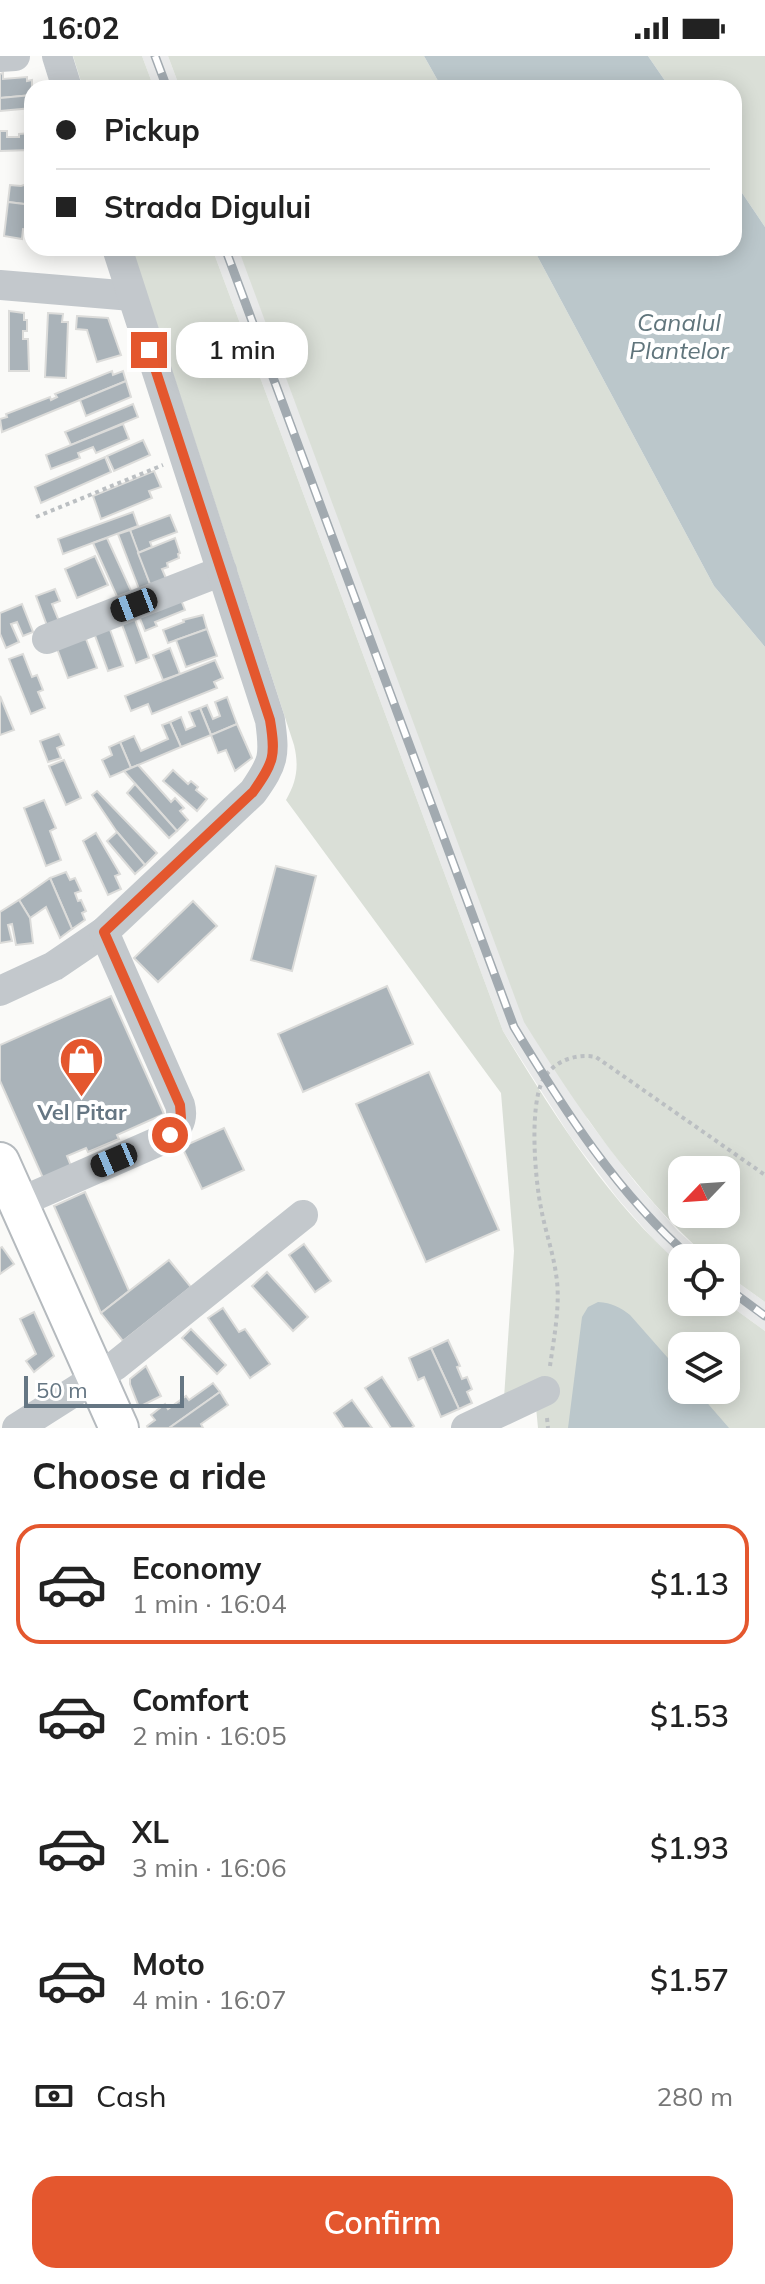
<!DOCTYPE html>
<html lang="en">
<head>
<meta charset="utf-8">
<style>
  :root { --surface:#fff; --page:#f2f2f2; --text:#222; --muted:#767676; --line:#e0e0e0; --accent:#e4572e }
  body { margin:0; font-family:Mulish,sans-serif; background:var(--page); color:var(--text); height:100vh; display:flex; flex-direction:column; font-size:30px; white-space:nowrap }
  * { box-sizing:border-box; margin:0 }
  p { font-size:26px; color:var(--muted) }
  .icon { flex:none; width:44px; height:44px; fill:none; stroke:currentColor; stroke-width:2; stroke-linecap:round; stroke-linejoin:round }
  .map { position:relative; height:1372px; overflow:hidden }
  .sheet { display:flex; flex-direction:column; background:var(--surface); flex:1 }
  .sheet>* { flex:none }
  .top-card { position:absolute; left:24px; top:24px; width:718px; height:176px; border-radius:24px; box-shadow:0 4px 20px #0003; display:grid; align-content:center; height:176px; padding:0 32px; background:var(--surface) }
  .needle { width:52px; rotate:245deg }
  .buttons { position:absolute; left:668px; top:1100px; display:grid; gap:16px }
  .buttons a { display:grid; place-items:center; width:72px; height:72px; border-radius:16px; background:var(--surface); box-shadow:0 4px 20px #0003; font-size:40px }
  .scale { position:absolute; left:24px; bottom:20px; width:160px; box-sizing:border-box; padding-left:8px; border:4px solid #657683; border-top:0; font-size:22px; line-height:28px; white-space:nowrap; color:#657683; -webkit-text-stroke:6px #fff; paint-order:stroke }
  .end { position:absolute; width:36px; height:36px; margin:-18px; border:10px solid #e4572e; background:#fff; box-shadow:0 0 0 4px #fff }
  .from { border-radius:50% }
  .bubble { position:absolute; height:56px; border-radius:24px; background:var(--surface); box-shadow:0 4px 20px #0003; font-size:26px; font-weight:600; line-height:56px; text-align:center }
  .car { position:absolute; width:24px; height:48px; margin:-24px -12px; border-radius:10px; box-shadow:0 0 6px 2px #0007; background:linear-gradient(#222 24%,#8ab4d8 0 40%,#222 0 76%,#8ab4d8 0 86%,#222 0) }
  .top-card b { display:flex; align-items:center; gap:28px; height:76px; font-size:30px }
  .top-card b+b { border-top:2px solid var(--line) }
  .top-card i { width:20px; height:20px; background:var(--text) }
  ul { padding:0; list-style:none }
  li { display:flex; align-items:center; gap:24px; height:120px; margin:0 16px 12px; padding:0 16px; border:4px solid transparent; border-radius:24px }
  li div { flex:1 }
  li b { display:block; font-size:30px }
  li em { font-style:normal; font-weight:600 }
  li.on { border-color:var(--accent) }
  li>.icon { width:72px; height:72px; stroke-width:1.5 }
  h2 { padding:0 32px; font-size:36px; line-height:96px }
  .pay { display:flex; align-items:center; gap:20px; height:88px; padding:0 32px; font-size:30px }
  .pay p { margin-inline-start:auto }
  .cta { display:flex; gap:16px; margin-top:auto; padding:16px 32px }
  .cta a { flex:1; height:92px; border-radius:24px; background:var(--accent); color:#fff; font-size:32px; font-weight:600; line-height:92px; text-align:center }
  .status { display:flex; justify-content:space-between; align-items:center; height:56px; padding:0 40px; background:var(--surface); direction:ltr }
  .status svg { height:22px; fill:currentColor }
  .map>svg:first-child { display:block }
  .built { fill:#e8e9e9 }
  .green { fill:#dadfd7; fill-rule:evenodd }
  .water { fill:#bbc7cb }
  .building { fill:#aab3b9; stroke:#dcdcda; stroke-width:2 }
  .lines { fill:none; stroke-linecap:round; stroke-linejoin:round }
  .major-casing { stroke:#b5babe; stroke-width:42 }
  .path { stroke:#bbbfc2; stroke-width:4; stroke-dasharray:4 4; stroke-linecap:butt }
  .minor { stroke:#c3c8cc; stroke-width:30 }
  .major { stroke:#fff; stroke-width:38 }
  .rail-casing { stroke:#a2aab0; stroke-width:9 }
  .rail { stroke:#fff; stroke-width:6; stroke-dasharray:18; stroke-linecap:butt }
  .route { stroke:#e4572e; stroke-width:10 }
  .labels { text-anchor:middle; stroke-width:8; stroke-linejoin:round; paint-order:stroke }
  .poi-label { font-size:22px; font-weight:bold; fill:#657683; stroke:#fff }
  .water-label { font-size:24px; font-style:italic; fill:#60757c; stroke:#fff }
</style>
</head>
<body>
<div class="status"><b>16:02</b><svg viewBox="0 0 49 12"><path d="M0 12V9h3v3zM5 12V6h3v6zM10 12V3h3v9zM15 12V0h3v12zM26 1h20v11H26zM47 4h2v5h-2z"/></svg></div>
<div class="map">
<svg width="765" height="1372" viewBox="0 0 765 1372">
  <rect width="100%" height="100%" fill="#fafaf8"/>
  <!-- built -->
  <g class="built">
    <polygon points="142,0 168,0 180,32 154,32"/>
    <polygon points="212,192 238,192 588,1064 635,1126 678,1175 708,1202 682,1202 682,1210 661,1192 618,1143 570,1080 503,975"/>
    <polygon points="726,1218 765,1246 765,1275 725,1246"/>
  </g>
  <!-- green -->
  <g class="green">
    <polygon points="73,0 142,0 154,32 83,32"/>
    <polygon points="168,0 424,0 442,32 180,32"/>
    <polygon points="648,0 765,0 765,171 734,125 734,32 670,32"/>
    <path d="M132,192H212L503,975C554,1059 608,1145 682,1210V1246H725L765,1275V1372H538L534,1330L504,1342L514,1195L501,1037L286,744C297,725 299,710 294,689ZM682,1290H726V1334H682Z"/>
    <path d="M238,192H533L714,530L765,591V1246L726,1218V1202H708C633,1134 577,1051 524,966ZM682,1114H726V1158H682Z"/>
  </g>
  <!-- water -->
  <g class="water">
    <polygon points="424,0 648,0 670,32 442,32"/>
    <polygon points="734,125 765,171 765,591 714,530 533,192 734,192"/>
    <path d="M598,1246C612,1247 620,1251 630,1259L682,1318V1334H696L729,1372H568L582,1261L588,1251Z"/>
  </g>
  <!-- building -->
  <g class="building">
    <polygon points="3,17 3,23 27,21 27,25 32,24 32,39 0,42 0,18"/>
    <polygon points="32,39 32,52 0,55 0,42"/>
    <polygon points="0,75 7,75 7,81 19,81 19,78 32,77 32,94 0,95"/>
    <polygon points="30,127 32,127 32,149 8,146 10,129 21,130"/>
    <polygon points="8,146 32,149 32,174 23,173 22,183 4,180"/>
    <polygon points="9,255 24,257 24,264 27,264 27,275 23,275 23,283 28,283 29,315 9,315"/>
    <polygon points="48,257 63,258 62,266 68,266 66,322 45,321"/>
    <polygon points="77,260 108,262 121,299 97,306 87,274 76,273"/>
    <polygon points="112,315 113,319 123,315 126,325 2,376 0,363 7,361 6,358 50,341 51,344 57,341 55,338"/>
    <polygon points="126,325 131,341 86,360 80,344"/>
    <polygon points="133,348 138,361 71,389 65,376"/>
    <polygon points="123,368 129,383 96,397 93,391 78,397 80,402 51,413 46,399"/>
    <polygon points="143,384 150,399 114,415 107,400"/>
    <polygon points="105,401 111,416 41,447 35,431"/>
    <polygon points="154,415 161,431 149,435 152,442 101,463 93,440"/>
    <polygon points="133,456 138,470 63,498 58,483"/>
    <polygon points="170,459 177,476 150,486 152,491 138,497 130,474"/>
    <polygon points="130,474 152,533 141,538 118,478"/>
    <polygon points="107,482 133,539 119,545 93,487"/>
    <polygon points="175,482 180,497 178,498 179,502 167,507 168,511 162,513 168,527 152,533 138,497"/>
    <polygon points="95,500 108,529 77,542 65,513"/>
    <polygon points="55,533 60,545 52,548 61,570 49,575 36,540"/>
    <polygon points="179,539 185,554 155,566 157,570 145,575 137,555"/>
    <polygon points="22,548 33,576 23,580 17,566 11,568 19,586 6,592 0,578 0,557"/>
    <polygon points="133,558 149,602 136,607 120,563"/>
    <polygon points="203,559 207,573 168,587 163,574 184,566 183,564"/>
    <polygon points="108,568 123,610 108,615 93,574"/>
    <polygon points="207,573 217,600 186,611 176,584"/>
    <polygon points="86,583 97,612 68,622 55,587"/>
    <polygon points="170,592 180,618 163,624 153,599"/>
    <polygon points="23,598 32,621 37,619 43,634 38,636 45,652 31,658 9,603"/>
    <polygon points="215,604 223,622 214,626 217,632 152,658 148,648 131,655 125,640"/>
    <polygon points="0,640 14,674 0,679"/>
    <polygon points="227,641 237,668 211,679 200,652 207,649 213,663 220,660 215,646"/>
    <polygon points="200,652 211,679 181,691 170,666 181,661 186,674 195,670 189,656"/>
    <polygon points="170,666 181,691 131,712 120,686 134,680 141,695 168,683 162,669"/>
    <polygon points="237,668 252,702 235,715 226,694 218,697 211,679"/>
    <polygon points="59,678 64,689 57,692 61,702 48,706 40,685"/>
    <polygon points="120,686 131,712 110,721 102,704 112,699 109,691"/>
    <polygon points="64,704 81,742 66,749 49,710"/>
    <polygon points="138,709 171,746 175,742 184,752 180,755 188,764 177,775 124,715"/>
    <polygon points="173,714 188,728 191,725 198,731 196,734 207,743 197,755 163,725"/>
    <polygon points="135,728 177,775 169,782 127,737"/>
    <polygon points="97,735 157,797 145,809 117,776 92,739"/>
    <polygon points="44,744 56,772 50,775 61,804 46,810 24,752"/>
    <polygon points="117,776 145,809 135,818 107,785"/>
    <polygon points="96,777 120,818 115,820 121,833 108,839 83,785"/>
    <polygon points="276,810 316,820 292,915 251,904"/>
    <polygon points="66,816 70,824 75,822 81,835 75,837 78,845 81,844 86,855 82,857 85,864 72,873 50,822"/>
    <polygon points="50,822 72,873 60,882 46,851 30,862 19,844"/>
    <polygon points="19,844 30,862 33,887 16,889 12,868 8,869 12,885 0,887 0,856"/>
    <polygon points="193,845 217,870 158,926 134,902"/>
    <polygon points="387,930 413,988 303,1036 278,978"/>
    <polygon points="111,940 164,1058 117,1079 119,1083 88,1096 86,1092 67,1100 71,1110 43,1122 0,1025 0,989"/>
    <polygon points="429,1016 499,1174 426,1206 356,1048"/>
    <polygon points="224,1072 244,1114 202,1133 182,1091"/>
    <polygon points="85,1136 129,1235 101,1257 54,1150"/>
    <polygon points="304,1188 331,1225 315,1236 289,1199"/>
    <polygon points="2,1191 14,1208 0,1218 0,1192"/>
    <polygon points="169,1204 191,1231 123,1285 101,1257"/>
    <polygon points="267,1216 308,1261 293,1275 252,1230"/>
    <polygon points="223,1252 239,1276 245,1273 270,1308 250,1322 208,1262"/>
    <polygon points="34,1256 54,1300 34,1316 26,1305 36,1298 20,1263"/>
    <polygon points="191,1273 226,1309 217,1318 182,1282"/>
    <polygon points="448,1284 460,1310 457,1311 462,1323 467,1321 472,1333 467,1336 472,1347 459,1353 431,1292"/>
    <polygon points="431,1292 459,1353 441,1361 424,1321 418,1324 409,1302"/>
    <polygon points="146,1310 161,1340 139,1351 130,1328 130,1323"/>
    <polygon points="382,1321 414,1370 411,1372 391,1372 365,1332"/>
    <polygon points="213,1327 220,1336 169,1372 148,1372 147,1370 155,1364 151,1359 165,1348 168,1353 186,1340 189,1344"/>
    <polygon points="220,1336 228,1349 201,1368 203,1372 169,1372"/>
    <polygon points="352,1344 372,1372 344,1372 334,1357"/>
  </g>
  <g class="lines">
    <defs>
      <polyline id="major" points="0,1106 119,1372"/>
    </defs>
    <!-- major casing -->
    <use href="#major" class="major-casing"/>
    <!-- path -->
    <g class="path">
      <polyline points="36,461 163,409"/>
      <path d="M550,1310C554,1281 561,1247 556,1218C553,1196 545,1174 541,1152C535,1123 529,1050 543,1024C553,1005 576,997 596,1001L765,1119"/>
      <polyline points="547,1362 548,1372"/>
    </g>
    <!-- minor -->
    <g class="minor">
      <polyline points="57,0 67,32"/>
      <polyline points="0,1 15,0"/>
      <polyline points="0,229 132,240"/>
      <polyline points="47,583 222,515"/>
      <path d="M0,935L54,910L104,876L253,736C274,706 275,700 270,664L117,192"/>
      <path d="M18,1147L164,1083C177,1075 184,1064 180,1049L104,876"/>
      <polyline points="17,1372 116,1309 303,1159"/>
      <polyline points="466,1372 545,1335"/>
    </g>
    <!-- major -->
    <use href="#major" class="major"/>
    <defs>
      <g id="rail">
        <polyline points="155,0 167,32"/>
        <path d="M225,192L514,971C564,1054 618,1138 691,1202"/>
        <polyline points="726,1231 765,1260"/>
      </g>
    </defs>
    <!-- rail casing -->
    <use href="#rail" class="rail-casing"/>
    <!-- rail -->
    <use href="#rail" class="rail"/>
  </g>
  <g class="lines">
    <!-- route -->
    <path class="route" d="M149,294L270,664C276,700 274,706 253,736L104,876L180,1049L181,1062L170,1079"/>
  </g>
  <!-- icons -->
  <defs>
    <symbol id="shop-pin" viewBox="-11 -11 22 30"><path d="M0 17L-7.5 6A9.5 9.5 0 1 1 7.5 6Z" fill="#e4572e" stroke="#fff"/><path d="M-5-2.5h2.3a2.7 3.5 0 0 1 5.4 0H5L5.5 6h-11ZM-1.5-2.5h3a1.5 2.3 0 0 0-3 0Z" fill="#fff"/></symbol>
  </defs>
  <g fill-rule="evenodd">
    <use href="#shop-pin" x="56" y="978" width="51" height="69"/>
  </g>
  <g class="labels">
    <!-- poi labels -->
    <g class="poi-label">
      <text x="82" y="1064">Vel Pitar</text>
    </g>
    <!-- water labels -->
    <g class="water-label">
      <text x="679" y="275">Canalul<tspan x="679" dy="28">Plantelor</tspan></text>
    </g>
  </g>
</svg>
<div class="buttons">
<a><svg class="needle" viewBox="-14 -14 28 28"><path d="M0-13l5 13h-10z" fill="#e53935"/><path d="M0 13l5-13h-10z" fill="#767676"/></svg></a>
<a><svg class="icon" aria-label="locate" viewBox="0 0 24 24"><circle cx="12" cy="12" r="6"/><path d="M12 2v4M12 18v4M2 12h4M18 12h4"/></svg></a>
<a><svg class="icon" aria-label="layers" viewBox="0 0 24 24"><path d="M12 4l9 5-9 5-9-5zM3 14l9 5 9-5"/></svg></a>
</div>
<div class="scale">50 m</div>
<i class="end from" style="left:170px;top:1079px"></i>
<i class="end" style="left:149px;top:294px"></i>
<div class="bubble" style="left:176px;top:266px;width:132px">1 min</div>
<i class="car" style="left:134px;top:549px;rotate:249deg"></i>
<i class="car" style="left:114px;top:1104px;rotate:247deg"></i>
<div class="top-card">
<b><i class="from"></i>Pickup</b>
<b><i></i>Strada Digului</b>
</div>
</div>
<section class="sheet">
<h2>Choose a ride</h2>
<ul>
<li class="on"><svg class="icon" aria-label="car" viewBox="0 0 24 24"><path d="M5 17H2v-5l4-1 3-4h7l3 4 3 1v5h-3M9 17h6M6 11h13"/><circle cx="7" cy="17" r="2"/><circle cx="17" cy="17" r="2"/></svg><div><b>Economy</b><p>1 min · 16:04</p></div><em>$1.13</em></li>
<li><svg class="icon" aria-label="car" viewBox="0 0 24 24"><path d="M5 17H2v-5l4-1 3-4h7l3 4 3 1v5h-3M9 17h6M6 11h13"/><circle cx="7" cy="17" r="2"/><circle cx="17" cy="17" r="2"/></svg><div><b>Comfort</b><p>2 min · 16:05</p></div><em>$1.53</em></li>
<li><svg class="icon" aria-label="car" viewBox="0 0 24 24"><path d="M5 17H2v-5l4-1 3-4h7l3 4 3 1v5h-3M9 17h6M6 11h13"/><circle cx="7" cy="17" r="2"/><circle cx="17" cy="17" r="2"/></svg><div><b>XL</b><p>3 min · 16:06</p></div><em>$1.93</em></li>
<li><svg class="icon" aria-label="car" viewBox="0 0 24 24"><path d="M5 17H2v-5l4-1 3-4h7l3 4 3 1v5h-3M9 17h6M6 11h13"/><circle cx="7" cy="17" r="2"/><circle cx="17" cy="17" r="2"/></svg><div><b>Moto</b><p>4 min · 16:07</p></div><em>$1.57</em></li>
</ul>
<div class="pay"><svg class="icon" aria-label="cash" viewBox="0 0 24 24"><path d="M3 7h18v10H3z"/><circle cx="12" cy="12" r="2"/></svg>Cash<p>280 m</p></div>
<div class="cta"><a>Confirm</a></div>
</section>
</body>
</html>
